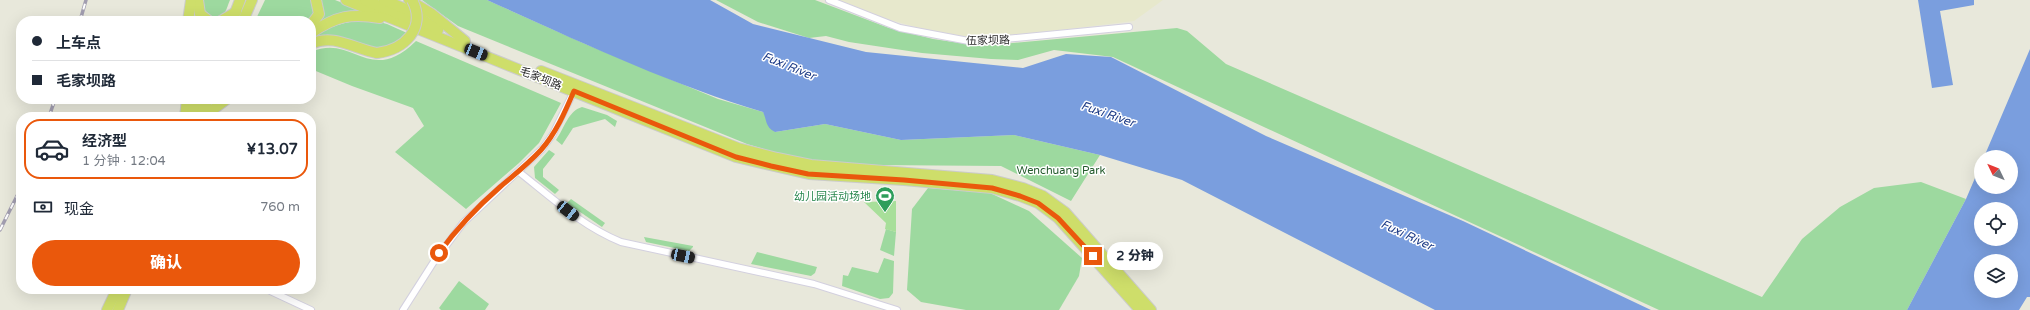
<!DOCTYPE html>
<html lang="zh">
<head>
<meta charset="utf-8">
<style>
  :root { --surface:#fff; --page:#f2f2f3; --text:#1f2937; --muted:#747a83; --line:#e0e1e3; --accent:#ea580c }
  body { margin:0; font-family:"Varela Round","Noto Sans SC",sans-serif; background:var(--page); color:var(--text); height:100vh; display:flex; flex-direction:column; font-size:15px; white-space:nowrap }
  * { box-sizing:border-box; margin:0 }
  p { font-size:13px; color:var(--muted) }
  .icon { flex:none; width:22px; height:22px; fill:none; stroke:currentColor; stroke-width:2; stroke-linecap:round; stroke-linejoin:round }
  .map { position:relative; flex:1; overflow:hidden }
  .panel { position:absolute; left:16px; top:112px; width:300px; height:182px; display:flex; flex-direction:column; background:var(--surface); border-radius:16px; box-shadow:0 4px 16px #0002 }
  .panel>* { flex:none }
  .guide { position:absolute; left:16px; top:16px; width:300px; height:88px; border-radius:16px; box-shadow:0 4px 16px #0002; display:grid; align-content:center; height:88px; padding:0 16px; background:var(--surface) }
  .needle { width:26px; rotate:313deg }
  .fabs { position:absolute; left:1974px; top:150px; display:grid; gap:8px }
  .fabs a { display:grid; place-items:center; width:44px; height:44px; border-radius:50%; background:var(--surface); box-shadow:0 4px 16px #0002; font-size:20px }
  .end { position:absolute; width:18px; height:18px; margin:-9px; border:5px solid #ea580c; background:#fff; box-shadow:0 0 0 2px #fff }
  .from { border-radius:50% }
  .bubble { position:absolute; height:28px; border-radius:14px; background:var(--surface); box-shadow:0 4px 16px #0002; font-size:13px; font-weight:800; line-height:28px; text-align:center }
  .car { position:absolute; width:12px; height:24px; margin:-12px -6px; border-radius:5px; box-shadow:0 0 3px 1px #0007; background:linear-gradient(#222 24%,#8ab4d8 0 40%,#222 0 76%,#8ab4d8 0 86%,#222 0) }
  .guide b { display:flex; align-items:center; gap:14px; height:38px; font-size:15px }
  .guide b+b { border-top:1px solid var(--line) }
  .guide i { width:10px; height:10px; background:var(--text) }
  ul { padding:7px 0 0; list-style:none }
  li { display:flex; align-items:center; gap:12px; height:60px; margin:0 8px 6px; padding:0 8px; border:2px solid var(--line); border-radius:16px }
  li div { flex:1 }
  li b { display:block; font-size:15px }
  li em { font-style:normal; font-weight:800 }
  li.current { border-color:var(--accent) }
  li>.icon { width:36px; height:36px; stroke-width:1.5 }
  .pay { display:flex; align-items:center; gap:10px; height:44px; padding:0 16px; font-size:15px }
  .pay p { margin-inline-start:auto }
  .button { display:flex; gap:8px; margin-top:auto; padding:8px 16px }
  .button a { flex:1; height:46px; border-radius:24px; background:var(--accent); color:#fff; font-size:16px; font-weight:800; line-height:46px; text-align:center }
  .map>svg:first-child { display:block }
  .education { fill:#e7e8cc }
  .green { fill:#9dd99f }
  .pitch { fill:#a8df9a }
  .water { fill:#7a9ede; fill-rule:evenodd }
  .lines { fill:none; stroke-linecap:round; stroke-linejoin:round }
  .street-casing { stroke:#d3d0df; stroke-width:8 }
  .primary-casing { stroke:#cbcbcb; stroke-width:12 }
  .street { stroke:#fff; stroke-width:6 }
  .primary { stroke:#cede6a; stroke-width:10 }
  .rail-casing { stroke:#a29eb0; stroke-width:3.5 }
  .rail { stroke:#fff; stroke-width:2; stroke-dasharray:6; stroke-linecap:butt }
  .primary-bridge-casing { stroke:#cbcbcb; stroke-width:12; stroke-linecap:butt }
  .primary-bridge { stroke:#cede6a; stroke-width:10 }
  .route { stroke:#ea580c; stroke-width:5 }
  .labels { text-anchor:middle; stroke-width:3; stroke-linejoin:round; paint-order:stroke }
  .street-label { font-size:11px; fill:#282828; stroke:#fff }
  .park-label { font-size:11px; fill:#225a2b; stroke:#fff }
  .leisure-label { font-size:11px; fill:#27864d; stroke:#fff; text-anchor:end }
  .water-label { font-size:12px; font-style:italic; fill:#1d3b86; stroke:#fff }
</style>
</head>
<body>
<div class="map">
<svg width="2030" height="310" viewBox="0 0 2030 310">
  <rect width="100%" height="100%" fill="#e8e8db"/>
  <!-- education -->
  <polygon class="education" points="836,0 1163,0 1134,21 977,40 923,29 876,16"/>
  <!-- green -->
  <g class="green">
    <path d="M201,0H230C228,4 227,9 225,12C215,25 202,11 201,0Z"/>
    <polygon points="265,0 312,0 314,11 310,21 255,21"/>
    <polygon points="320,0 335,0 366,12 320,23 324,11"/>
    <polygon points="422,0 487,0 583,43 718,99 763,112 775,132 825,124 901,140 1014,135 1100,155 1071,201 1001,166 873,165 811,160 777,153 747,144 458,26"/>
    <polygon points="716,0 815,0 889,28 933,39 981,46 1177,28 1187,31 1226,64 1762,297 1802,239 1840,207 1874,188 1921,182 1966,199 1907,310 1659,310 1113,57 1054,50 1018,60 991,59 922,53 849,42 826,36 809,38 758,22"/>
    <path d="M372,20L387,24L407,33C379,59 371,44 340,37C330,35 321,36 312,38C334,24 346,21 372,20Z"/>
    <path d="M416,41L561,103L539,143L519,163L466,209L395,152L424,126L413,108L352,86L311,69V52C354,33 369,87 416,41Z"/>
    <path d="M582,107L607,115L617,121L615,127L605,119L573,128L562,145L556,140C564,129 568,111 582,107Z"/>
    <polygon points="549,150 555,154 543,169 543,177 559,190 555,194 535,178 534,167"/>
    <polygon points="928,188 990,193 1029,211 1082,258 1079,276 1059,310 966,310 921,302 907,290 912,209"/>
    <polygon points="571,199 605,223 602,227 567,203"/>
    <polygon points="886,229 896,232 894,256 880,250"/>
    <polygon points="644,237 693,246 693,247 689,251 646,242"/>
    <polygon points="757,252 817,267 815,273 811,276 751,264"/>
    <polygon points="884,258 894,261 893,293 889,298 880,299 842,286 843,275 848,276 852,267 878,273"/>
    <polygon points="459,281 489,304 485,310 441,310 439,308"/>
  </g>
  <!-- pitch -->
  <polygon class="pitch" points="896,201 896,232 885,229 886,223 864,202"/>
  <!-- water -->
  <g class="water">
    <path d="M487,0H710L753,24L866,52L1023,68L1066,54L1111,57L1266,136L1463,221L1651,310H1435L1182,180L1100,155L1014,135L901,140L825,124L775,132C765,127 767,120 763,112C669,84 576,40 487,0Z"/>
    <polygon points="1918,0 1974,0 1974,5 1940,11 1953,85 1932,88"/>
    <path d="M2030,49V297H2027L2019,310H1907L1966,199L1981,164V187H2011V157H1984ZM1981,209H2011V239H1981ZM1981,261H2011V291H1981Z"/>
  </g>
  <g class="lines">
    <defs>
      <g id="street">
        <polyline points="829,0 900,28 974,42 1129,27"/>
        <path d="M519,172C552,198 582,226 621,242L814,284L897,310"/>
        <polyline points="266,289 311,310"/>
        <polyline points="403,310 433,263 463,223 542,149 553,134 574,91"/>
      </g>
      <g id="primary">
        <polyline points="198,0 200,14 209,21"/>
        <polyline points="346,0 736,157 809,174 904,180 992,188 1020,196 1038,203 1058,218 1140,310"/>
        <polyline points="365,0 424,24"/>
        <polyline points="384,0 408,10 438,30"/>
        <polyline points="409,0 432,14 465,41"/>
        <polyline points="188,21 191,0"/>
        <polyline points="221,21 236,12"/>
        <polyline points="232,21 240,0"/>
        <polyline points="243,21 252,0"/>
        <polyline points="311,25 319,14 316,0"/>
        <path d="M311,33C336,16 351,13 380,18"/>
        <path d="M311,44C334,33 354,49 377,53"/>
        <polyline points="541,71 738,148 777,158 811,165 992,180 1023,188 1043,196 1065,212 1151,310"/>
        <polyline points="185,117 187,99"/>
        <polyline points="190,117 198,99"/>
        <polyline points="200,117 208,99"/>
        <polyline points="203,117 227,99"/>
        <polyline points="107,310 117,289"/>
        <polyline points="118,310 127,289"/>
      </g>
    </defs>
    <!-- street casing -->
    <use href="#street" class="street-casing"/>
    <!-- primary casing -->
    <use href="#primary" class="primary-casing"/>
    <!-- street -->
    <use href="#street" class="street"/>
    <!-- primary -->
    <use href="#primary" class="primary"/>
    <defs>
      <g id="rail">
        <polyline points="80,21 86,0"/>
        <polyline points="49,117 55,99"/>
        <polyline points="0,230 21,188"/>
      </g>
    </defs>
    <!-- rail casing -->
    <use href="#rail" class="rail-casing"/>
    <!-- rail -->
    <use href="#rail" class="rail"/>
    <defs>
      <path id="primary-bridge" d="M377,53C404,50 427,28 412,0"/>
    </defs>
    <!-- primary-bridge casing -->
    <use href="#primary-bridge" class="primary-bridge-casing"/>
    <!-- primary-bridge -->
    <use href="#primary-bridge" class="primary-bridge"/>
  </g>
  <g class="lines">
    <!-- route -->
    <path class="route" d="M439,253C457,228 477,207 500,187C514,175 528,164 541,150C556,133 565,112 574,91L736,157L771,166L808,174L904,180L992,188L1020,196L1038,203L1058,218L1093,256"/>
  </g>
  <!-- icons -->
  <defs>
    <symbol id="stadium-pin" viewBox="-11 -11 22 30"><path d="M0 17L-7.5 6A9.5 9.5 0 1 1 7.5 6Z" fill="#2e9e5b" stroke="#fff"/><path d="M0-5a6.5 5 0 1 0 0 10a6.5 5 0 1 0 0-10ZM-3.5-1.8h7v3.6h-7Z" fill="#fff"/></symbol>
  </defs>
  <g fill-rule="evenodd">
    <use href="#stadium-pin" x="874" y="185" width="22" height="30"/>
  </g>
  <g class="labels">
    <!-- street labels -->
    <g class="street-label">
      <text transform="translate(988 40) rotate(-1)" y="4">伍家坝路</text>
      <text transform="translate(541 78) rotate(22)" y="4">毛家坝路</text>
    </g>
    <!-- park labels -->
    <g class="park-label">
      <text x="1061" y="174">Wenchuang Park</text>
    </g>
    <!-- leisure labels -->
    <g class="leisure-label">
      <text x="871" y="200">幼儿园活动场地</text>
    </g>
    <!-- water labels -->
    <g class="water-label">
      <text transform="translate(789 66) rotate(22)" y="4">Fuxi River</text>
      <text transform="translate(1108 114) rotate(19)" y="4">Fuxi River</text>
      <text transform="translate(1407 235) rotate(25)" y="4">Fuxi River</text>
    </g>
  </g>
</svg>
<div class="fabs">
<a><svg class="needle" viewBox="-14 -14 28 28"><path d="M0-13l5 13h-10z" fill="#e53935"/><path d="M0 13l5-13h-10z" fill="#747a83"/></svg></a>
<a><svg class="icon" aria-label="locate" viewBox="0 0 24 24"><circle cx="12" cy="12" r="6"/><path d="M12 2v4M12 18v4M2 12h4M18 12h4"/></svg></a>
<a><svg class="icon" aria-label="layers" viewBox="0 0 24 24"><path d="M12 4l9 5-9 5-9-5zM3 14l9 5 9-5"/></svg></a>
</div>
<i class="end from" style="left:439px;top:253px"></i>
<i class="end" style="left:1093px;top:256px"></i>
<div class="bubble" style="left:1107px;top:242px;width:56px">2 分钟</div>
<i class="car" style="left:476px;top:52px;rotate:112deg"></i>
<i class="car" style="left:568px;top:211px;rotate:128deg"></i>
<i class="car" style="left:683px;top:256px;rotate:102deg"></i>
<div class="guide">
<b><i class="from"></i>上车点</b>
<b><i></i>毛家坝路</b>
</div>
<section class="panel">
<ul>
<li class="current"><svg class="icon" aria-label="car" viewBox="0 0 24 24"><path d="M5 17H2v-5l4-1 3-4h7l3 4 3 1v5h-3M9 17h6M6 11h13"/><circle cx="7" cy="17" r="2"/><circle cx="17" cy="17" r="2"/></svg><div><b>经济型</b><p>1 分钟 · 12:04</p></div><em>¥13.07</em></li>
</ul>
<div class="pay"><svg class="icon" aria-label="cash" viewBox="0 0 24 24"><path d="M3 7h18v10H3z"/><circle cx="12" cy="12" r="2"/></svg>现金<p>760 m</p></div>
<div class="button"><a>确认</a></div>
</section>
</div>
</body>
</html>
